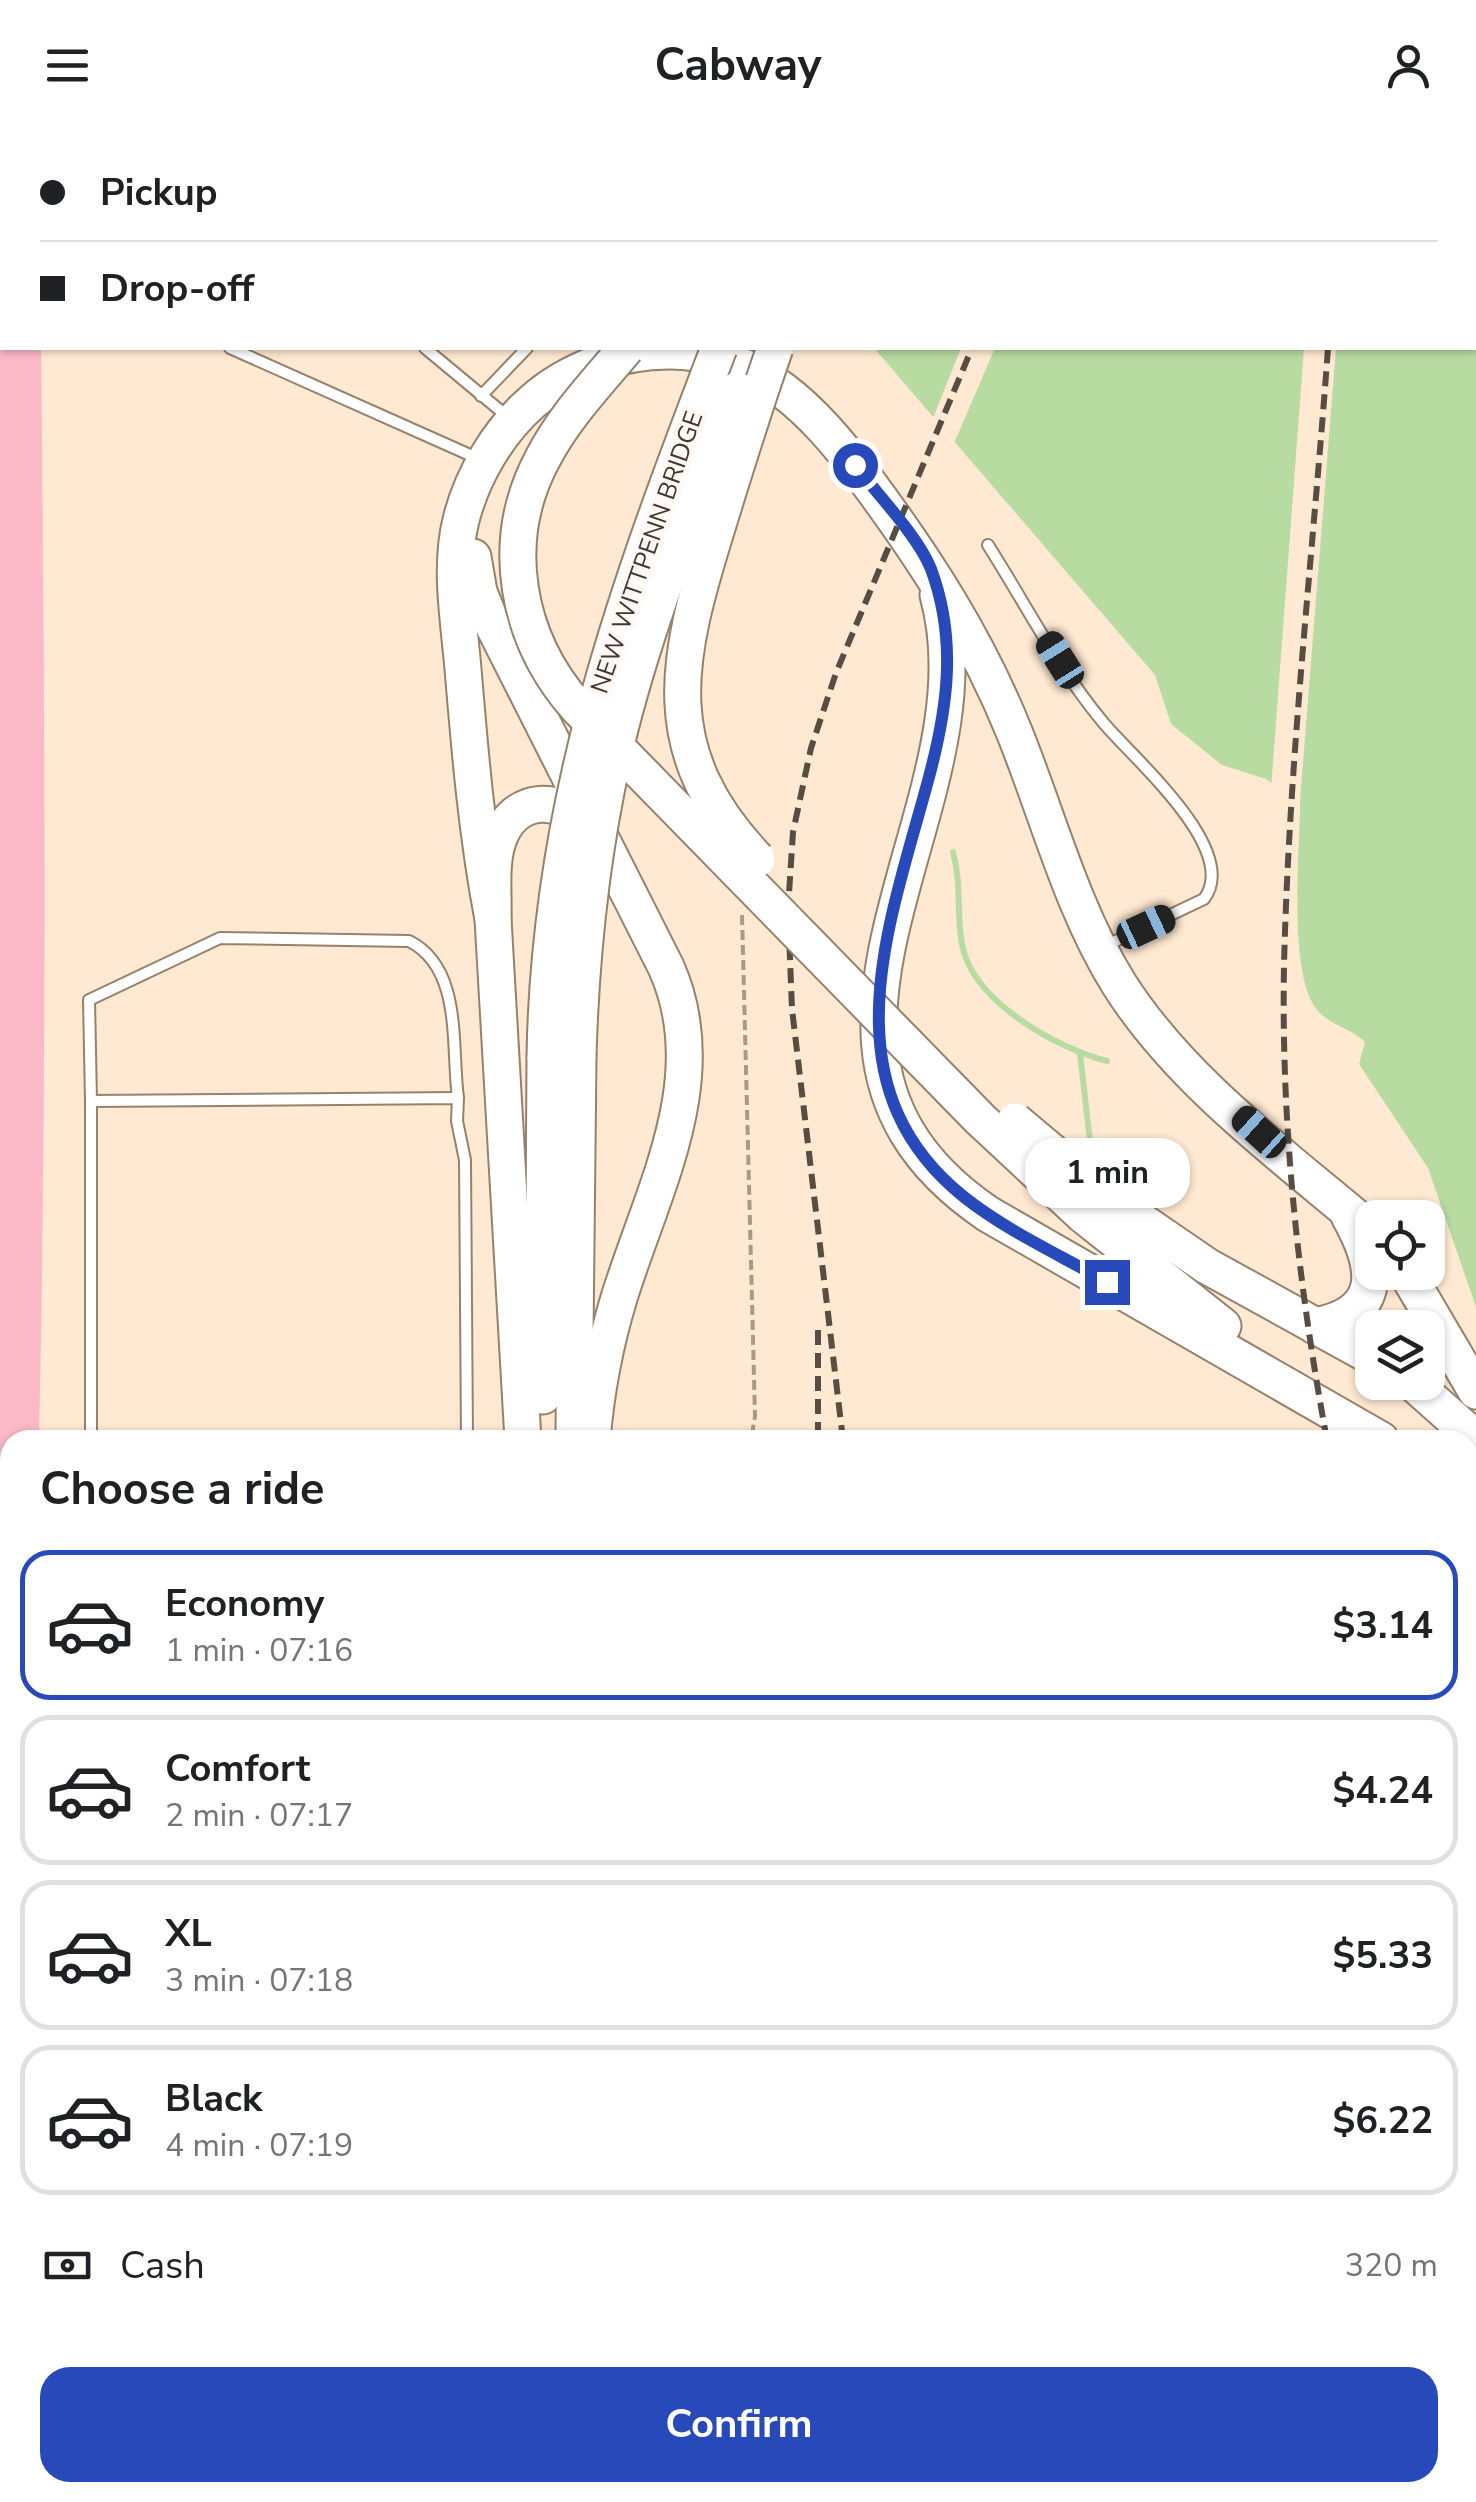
<!DOCTYPE html>
<html lang="en">
<head>
<meta charset="utf-8">
<style>
  :root { --surface:#fff; --page:#f6f6f6; --text:#202124; --muted:#757577; --line:#e0e0e0; --accent:#2849b9 }
  body { margin:0; font-family:"Nunito Sans",sans-serif; background:var(--page); color:var(--text); height:100vh; display:flex; flex-direction:column; font-size:38px; white-space:nowrap }
  * { box-sizing:border-box; margin:0 }
  p { font-size:32px; color:var(--muted) }
  .icon { flex:none; width:55px; height:55px; fill:none; stroke:currentColor; stroke-width:2; stroke-linecap:round; stroke-linejoin:round }
  .map { position:relative; flex:1; overflow:hidden }
  .details { position:absolute; left:0px; top:1300px; width:1478px; height:1072px; display:flex; flex-direction:column; background:var(--surface); border-radius:30px 30px 0 0; box-shadow:0 2px 8px #0004 }
  .details>* { flex:none }
  .banner { position:absolute; left:0px; top:0px; width:1478px; height:220px; box-shadow:0 2px 8px #0004; display:grid; align-content:center; height:220px; padding:0 40px; background:var(--surface) }
  .controls { position:absolute; left:1355px; top:1070px; display:grid; gap:20px }
  .controls a { display:grid; place-items:center; width:90px; height:90px; border-radius:20px; background:var(--surface); box-shadow:0 2px 8px #0004; font-size:50px }
  .end { position:absolute; width:45px; height:45px; margin:-22px; border:12px solid #2849b9; background:#fff; box-shadow:0 0 0 5px #fff }
  .from { border-radius:50% }
  .bubble { position:absolute; height:70px; border-radius:30px; background:var(--surface); box-shadow:0 2px 8px #0004; font-size:32px; font-weight:700; line-height:70px; text-align:center }
  .car { position:absolute; width:30px; height:60px; margin:-30px -15px; border-radius:12px; box-shadow:0 0 8px 2px #0007; background:linear-gradient(#222 24%,#8ab4d8 0 40%,#222 0 76%,#8ab4d8 0 86%,#222 0) }
  .banner b { display:flex; align-items:center; gap:35px; height:95px; font-size:38px }
  .banner b+b { border-top:2px solid var(--line) }
  .banner i { width:25px; height:25px; background:var(--text) }
  ul { padding:0; list-style:none }
  li { display:flex; align-items:center; gap:30px; height:150px; margin:0 20px 15px; padding:0 20px; border:5px solid var(--line); border-radius:30px }
  li div { flex:1 }
  li b { display:block; font-size:38px }
  li em { font-style:normal; font-weight:700 }
  li.on { border-color:var(--accent) }
  li>.icon { width:90px; height:90px; stroke-width:1.5 }
  h2 { padding:0 40px; font-size:45px; line-height:120px }
  .pay { display:flex; align-items:center; gap:25px; height:110px; padding:0 40px; font-size:38px }
  .pay p { margin-inline-start:auto }
  .primary-button { display:flex; gap:20px; margin-top:auto; padding:20px 40px }
  .primary-button a { flex:1; height:115px; border-radius:30px; background:var(--accent); color:#fff; font-size:40px; font-weight:700; line-height:115px; text-align:center }
  header { display:flex; justify-content:space-between; align-items:center; height:130px; padding:0 40px; background:var(--surface); font-size:45px; font-weight:700 }
  .map>svg:first-child { display:block }
  .green { fill:#fbb9c8 }
  .water { fill:#b7dba1 }
  .pier { fill:#ffe9d2 }
  .lines { fill:none; stroke-linecap:round; stroke-linejoin:round }
  .stream { stroke:#b7dba1; stroke-width:6 }
  .service-casing { stroke:#95826d; stroke-width:14 }
  .minor-casing { stroke:#95826d; stroke-width:24 }
  .motorway-casing { stroke:#95826d; stroke-width:39 }
  .path { stroke:#a99989; stroke-width:4; stroke-dasharray:10 5; stroke-linecap:butt }
  .service { stroke:#fff; stroke-width:10 }
  .minor { stroke:#fff; stroke-width:20 }
  .motorway { stroke:#fff; stroke-width:35 }
  .rail { stroke:#574d42; stroke-width:6; stroke-dasharray:15 8; stroke-linecap:butt }
  .motorway-bridge-casing { stroke:#95826d; stroke-width:39; stroke-linecap:butt }
  .motorway-bridge { stroke:#fff; stroke-width:35 }
  .route { stroke:#2849b9; stroke-width:12 }
  .labels { text-anchor:middle; stroke-width:10; stroke-linejoin:round; paint-order:stroke }
  .street-label { font-size:25px; fill:#40382f; stroke:#fef9f5 }
</style>
</head>
<body>
<header><svg class="icon" aria-label="menu" viewBox="0 0 24 24"><path d="M4 6h16M4 12h16M4 18h16"/></svg>Cabway<svg class="icon" aria-label="person" viewBox="0 0 24 24"><circle cx="12" cy="8" r="4"/><path d="M4 21q1-7 8-7t8 7"/></svg></header>
<div class="map">
<svg width="1476" height="2372" viewBox="0 0 1476 2372">
  <rect width="100%" height="100%" fill="#ffe9d2"/>
  <!-- green -->
  <g class="green">
    <path d="M0,0H46L2,2V218H41C45,582 47,946 39,1310H10V2362L75,2363L78,2372H0Z"/>
    <polygon points="1468,1403 1476,1414 1476,1622 1468,1605"/>
  </g>
  <!-- water -->
  <path class="water" d="M732,0H1476V1177L1428,1038L1359,934L1365,912C1352,899 1331,895 1319,882C1287,849 1300,721 1300,674L1266,649L1222,635L1171,594L1155,545L874,218H1475V2Z"/>
  <!-- pier -->
  <g class="pier">
    <polygon points="961,218 995,218 952,318 931,293"/>
    <polygon points="1304,218 1336,218 1295,733 1295,676 1271,659"/>
  </g>
  <g class="lines">
    <!-- stream -->
    <g class="stream">
      <path d="M953,722C962,755 956,782 962,814C972,871 1056,918 1107,931"/>
      <polyline points="1080,924 1090,1011"/>
    </g>
    <defs>
      <g id="service">
        <polyline points="387,2 388,0"/>
        <polyline points="0,191 2,191"/>
        <polyline points="230,218 479,329"/>
        <polyline points="425,218 508,287"/>
        <polyline points="481,266 527,218"/>
        <path d="M988,415C1025,473 1058,538 1102,591C1129,625 1242,719 1204,769L1105,816"/>
        <path d="M91,971L89,870L220,808L409,811C463,838 451,916 458,968"/>
        <polyline points="91,1310 91,971 458,968 457,991 465,1030 467,1310"/>
        <polyline points="1468,1663 1476,1674"/>
        <polyline points="859,2362 860,2372"/>
        <polyline points="1064,2362 1066,2372"/>
        <polyline points="385,2372 386,2362"/>
        <polyline points="721,2372 721,2362"/>
      </g>
      <polyline id="minor" points="660,2372 660,2362"/>
      <g id="motorway">
        <polyline points="780,2 782,0"/>
        <polyline points="842,2 843,0"/>
        <path d="M473,427L479,462L490,489L666,837C716,948 652,1061 619,1168C605,1214 596,1262 592,1310"/>
        <path d="M938,465C997,678 742,917 988,1084L1381,1310"/>
        <path d="M493,789C477,706 470,623 463,539C459,491 449,437 461,390C472,346 498,302 532,272C569,239 620,221 669,221C759,221 814,281 864,347C925,429 977,509 1015,604C1048,686 1072,779 1119,854C1181,952 1285,1027 1372,1101"/>
        <polyline points="1102,1064 1207,1136 1372,1227"/>
        <polyline points="1083,1085 1223,1196"/>
        <polyline points="1406,1142 1476,1261"/>
        <path d="M1315,1196C1386,1183 1377,1136 1349,1086"/>
        <polyline points="1412,1252 1476,1309"/>
        <polyline points="543,1266 545,927"/>
        <polyline points="574,1299 578,926"/>
        <path d="M523,1310L493,789C494,765 490,734 498,711C513,665 563,663 588,700"/>
        <polyline points="1468,1370 1476,1377"/>
        <polyline points="501,2372 502,2362"/>
        <polyline points="563,2372 564,2362"/>
      </g>
    </defs>
    <!-- service casing -->
    <use href="#service" class="service-casing"/>
    <!-- minor casing -->
    <use href="#minor" class="minor-casing"/>
    <!-- motorway casing -->
    <use href="#motorway" class="motorway-casing"/>
    <!-- path -->
    <polyline class="path" points="742,785 755,1286 751,1310"/>
    <!-- service -->
    <use href="#service" class="service"/>
    <!-- minor -->
    <use href="#minor" class="minor"/>
    <!-- motorway -->
    <use href="#motorway" class="motorway"/>
    <!-- rail -->
    <g class="rail">
      <polyline points="1074,2 1075,0"/>
      <polyline points="1332,2 1332,0"/>
      <polyline points="818,1200 818,1310"/>
      <polyline points="843,1310 792,879 788,779 793,702 811,618 836,543 972,218"/>
      <path d="M1327,1310C1298,1155 1281,994 1284,836C1289,629 1313,424 1328,218"/>
      <polyline points="0,1826 10,1899"/>
      <polyline points="0,1906 10,1969"/>
      <polyline points="1468,1922 1476,1957"/>
      <polyline points="1468,1973 1476,2008"/>
      <polyline points="0,1983 10,2038"/>
      <polyline points="87,2362 90,2372"/>
      <polyline points="112,2362 115,2372"/>
      <polyline points="1059,2362 1062,2372"/>
      <polyline points="1076,2362 1078,2372"/>
    </g>
    <defs>
      <g id="motorway-bridge">
        <path d="M626,218C597,253 564,287 543,328C498,411 516,508 577,577L980,989L1083,1085"/>
        <path d="M757,729C654,621 676,530 716,401C735,339 754,278 775,218"/>
        <path d="M578,926C581,821 592,718 616,615C645,494 693,377 737,260"/>
        <path d="M545,927C549,667 628,456 719,218"/>
        <polyline points="1015,991 1102,1064"/>
      </g>
    </defs>
    <!-- motorway-bridge casing -->
    <use href="#motorway-bridge" class="motorway-bridge-casing"/>
    <!-- motorway-bridge -->
    <use href="#motorway-bridge" class="motorway-bridge"/>
  </g>
  <g class="lines">
    <!-- route -->
    <path class="route" d="M855,335C877,364 918,406 931,439C957,509 948,576 929,647C891,790 823,954 964,1067C1007,1101 1060,1125 1107,1152"/>
  </g>
  <g class="labels">
    <!-- street labels -->
    <g class="street-label">
      <text transform="translate(646 422) rotate(-71)" y="9">NEW WITTPENN BRIDGE</text>
    </g>
  </g>
</svg>
<div class="controls">
<a><svg class="icon" aria-label="locate" viewBox="0 0 24 24"><circle cx="12" cy="12" r="6"/><path d="M12 2v4M12 18v4M2 12h4M18 12h4"/></svg></a>
<a><svg class="icon" aria-label="layers" viewBox="0 0 24 24"><path d="M12 4l9 5-9 5-9-5zM3 14l9 5 9-5"/></svg></a>
</div>
<i class="end from" style="left:855px;top:335px"></i>
<i class="end" style="left:1107px;top:1152px"></i>
<div class="bubble" style="left:1025px;top:1008px;width:165px">1 min</div>
<i class="car" style="left:1060px;top:530px;rotate:328deg"></i>
<i class="car" style="left:1146px;top:797px;rotate:65deg"></i>
<i class="car" style="left:1259px;top:1002px;rotate:312deg"></i>
<div class="banner">
<b><i class="from"></i>Pickup</b>
<b><i></i>Drop-off</b>
</div>
<section class="details">
<h2>Choose a ride</h2>
<ul>
<li class="on"><svg class="icon" aria-label="car" viewBox="0 0 24 24"><path d="M5 17H2v-5l4-1 3-4h7l3 4 3 1v5h-3M9 17h6M6 11h13"/><circle cx="7" cy="17" r="2"/><circle cx="17" cy="17" r="2"/></svg><div><b>Economy</b><p>1 min · 07:16</p></div><em>$3.14</em></li>
<li><svg class="icon" aria-label="car" viewBox="0 0 24 24"><path d="M5 17H2v-5l4-1 3-4h7l3 4 3 1v5h-3M9 17h6M6 11h13"/><circle cx="7" cy="17" r="2"/><circle cx="17" cy="17" r="2"/></svg><div><b>Comfort</b><p>2 min · 07:17</p></div><em>$4.24</em></li>
<li><svg class="icon" aria-label="car" viewBox="0 0 24 24"><path d="M5 17H2v-5l4-1 3-4h7l3 4 3 1v5h-3M9 17h6M6 11h13"/><circle cx="7" cy="17" r="2"/><circle cx="17" cy="17" r="2"/></svg><div><b>XL</b><p>3 min · 07:18</p></div><em>$5.33</em></li>
<li><svg class="icon" aria-label="car" viewBox="0 0 24 24"><path d="M5 17H2v-5l4-1 3-4h7l3 4 3 1v5h-3M9 17h6M6 11h13"/><circle cx="7" cy="17" r="2"/><circle cx="17" cy="17" r="2"/></svg><div><b>Black</b><p>4 min · 07:19</p></div><em>$6.22</em></li>
</ul>
<div class="pay"><svg class="icon" aria-label="cash" viewBox="0 0 24 24"><path d="M3 7h18v10H3z"/><circle cx="12" cy="12" r="2"/></svg>Cash<p>320 m</p></div>
<div class="primary-button"><a>Confirm</a></div>
</section>
</div>
</body>
</html>
